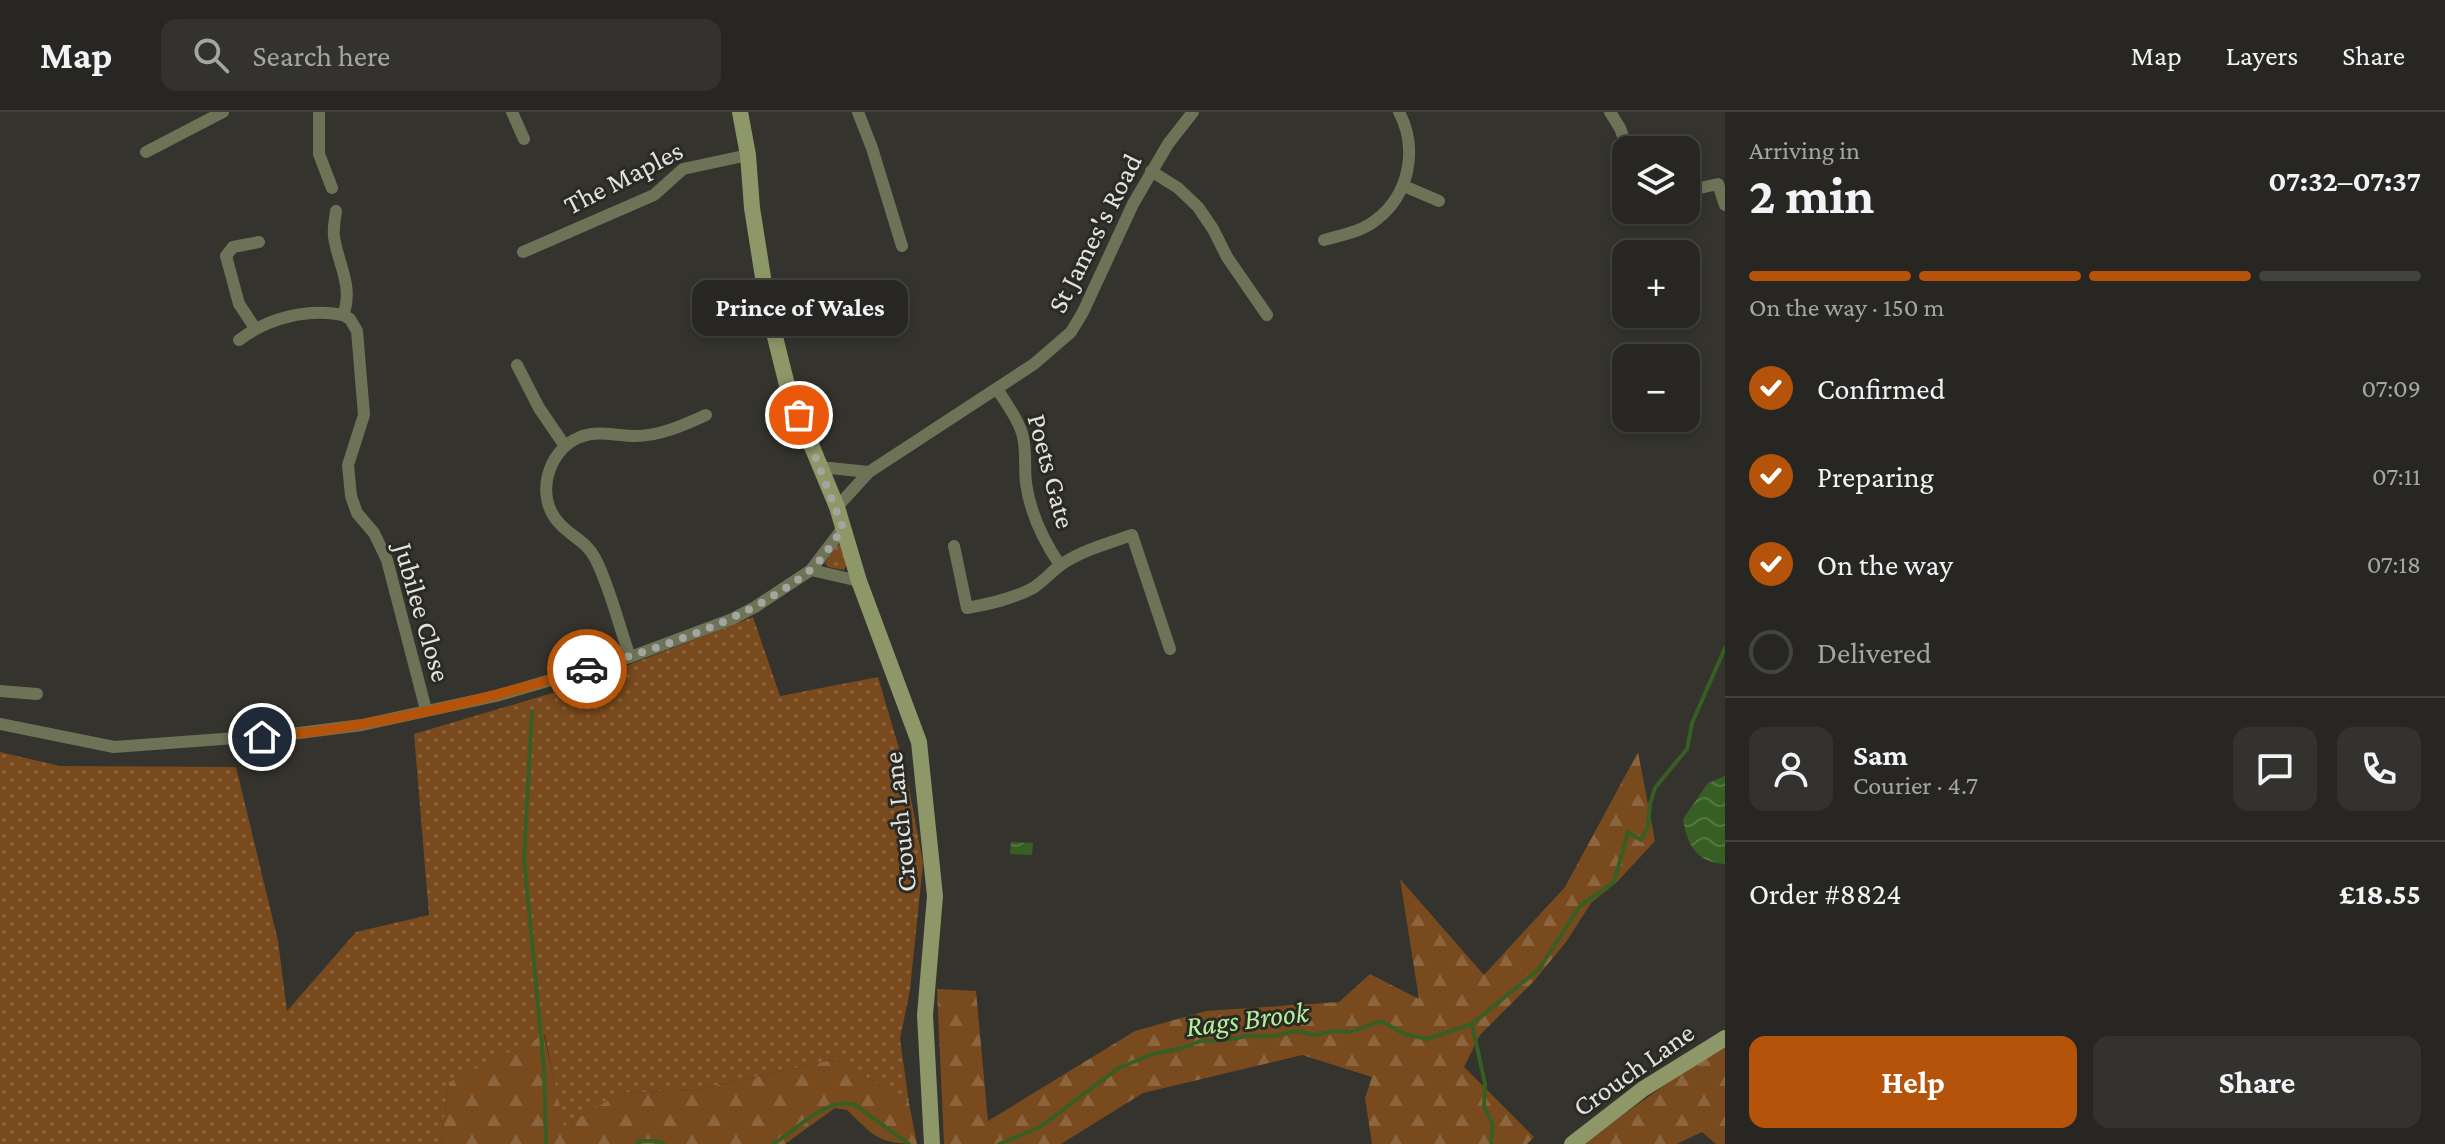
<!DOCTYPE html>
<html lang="en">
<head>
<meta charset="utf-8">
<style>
  body { margin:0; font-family:"Crimson Pro",serif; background:#33322f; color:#f1f3f6; height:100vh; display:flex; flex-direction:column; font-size:30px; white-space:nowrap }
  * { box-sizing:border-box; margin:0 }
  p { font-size:26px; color:#a4a5a5 }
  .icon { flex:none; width:44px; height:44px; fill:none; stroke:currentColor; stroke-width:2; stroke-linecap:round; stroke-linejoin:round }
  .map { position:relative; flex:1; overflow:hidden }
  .details { display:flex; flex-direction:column; background:#272622; width:720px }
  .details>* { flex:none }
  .controls { position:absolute; left:1612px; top:24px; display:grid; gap:16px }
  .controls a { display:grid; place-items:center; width:88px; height:88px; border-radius:16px; background:#272622; box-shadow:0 4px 12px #0003,0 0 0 2px #434340; font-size:40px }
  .pin { position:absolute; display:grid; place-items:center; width:68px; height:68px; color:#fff; margin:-34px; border:4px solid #fff; border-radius:50%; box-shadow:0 2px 8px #0007 }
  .courier { position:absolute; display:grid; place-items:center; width:80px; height:80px; margin:-40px; border:6px solid #b45309; border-radius:50%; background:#fff; color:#222; box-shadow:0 2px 10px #0007 }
  .bubble { position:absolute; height:56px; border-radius:16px; background:#272622; box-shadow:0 4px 12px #0003,0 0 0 2px #434340; font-size:26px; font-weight:700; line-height:56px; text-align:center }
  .summary em { font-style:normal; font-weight:700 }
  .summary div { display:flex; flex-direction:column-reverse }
  .summary { display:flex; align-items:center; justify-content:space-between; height:136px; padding:0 24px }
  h1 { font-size:52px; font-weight:700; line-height:60px }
  .bar { display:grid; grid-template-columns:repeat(4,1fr); gap:12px 8px; align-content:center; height:96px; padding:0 24px }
  .bar i { height:10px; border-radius:6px; background:#434340 }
  .bar .active { background:#b45309 }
  .bar p { grid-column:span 4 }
  .line { display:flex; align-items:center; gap:20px; padding:0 24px; border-top:2px solid #434340 }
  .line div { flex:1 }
  .round { display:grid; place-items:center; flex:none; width:84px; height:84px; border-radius:16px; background:#33322f }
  ol { padding:0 24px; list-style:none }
  li { display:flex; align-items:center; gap:24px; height:88px }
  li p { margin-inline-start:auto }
  li .icon { padding:8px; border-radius:50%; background:#b45309; color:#fff; stroke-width:4 }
  li:last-child { color:#a4a5a5 }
  li i { width:44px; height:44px; border:4px solid #434340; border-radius:50% }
  .action { display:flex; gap:16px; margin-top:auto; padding:16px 24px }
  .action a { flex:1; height:92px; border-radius:16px; background:#b45309; color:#fff; font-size:32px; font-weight:700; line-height:92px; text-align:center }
  .action a+a { background:#33322f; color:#f1f3f6 }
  header { display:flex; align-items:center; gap:48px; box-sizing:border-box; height:112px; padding:0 40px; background:#272622; border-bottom:2px solid #434340 }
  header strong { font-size:38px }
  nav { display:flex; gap:44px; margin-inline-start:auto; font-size:28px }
  .search { width:560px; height:72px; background:#33322f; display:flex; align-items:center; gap:20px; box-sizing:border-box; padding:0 28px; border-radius:16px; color:#a4a5a5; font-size:30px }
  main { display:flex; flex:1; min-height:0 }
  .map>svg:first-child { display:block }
</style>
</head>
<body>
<header>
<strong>Map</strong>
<div class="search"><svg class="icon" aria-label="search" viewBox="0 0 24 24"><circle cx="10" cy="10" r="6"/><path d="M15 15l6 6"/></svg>Search here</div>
<nav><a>Map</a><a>Layers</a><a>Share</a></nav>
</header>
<main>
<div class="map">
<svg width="1725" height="1032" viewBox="0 0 1725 1032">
  <defs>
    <pattern id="grass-dots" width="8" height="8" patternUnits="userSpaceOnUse" patternTransform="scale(2)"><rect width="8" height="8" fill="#794a1e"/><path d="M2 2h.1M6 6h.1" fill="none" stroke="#8c643e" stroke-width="1.8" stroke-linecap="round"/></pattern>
    <pattern id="forest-firs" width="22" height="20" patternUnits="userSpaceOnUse" patternTransform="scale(2)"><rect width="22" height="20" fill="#794a1e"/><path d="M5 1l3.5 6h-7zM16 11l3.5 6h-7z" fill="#8c643e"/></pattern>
    <pattern id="water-waves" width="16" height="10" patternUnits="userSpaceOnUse" patternTransform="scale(2)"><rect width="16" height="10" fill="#375f24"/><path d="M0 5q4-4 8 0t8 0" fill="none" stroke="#547643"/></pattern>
  </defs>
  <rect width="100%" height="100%" fill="#34332d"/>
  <!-- grass -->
  <g fill="url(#grass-dots)">
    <path d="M837,433H840L847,451L844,458L828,455L825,451Z"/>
    <path d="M753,505L780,584L878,565L906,660L923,751L910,878L900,927L909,991L836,947L696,978L621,981L563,1015L545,923L449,970L441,1032H0V640L60,654L236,655L278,829L287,899L356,820L429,803L414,622L566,577Z"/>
  </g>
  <!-- forest -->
  <g fill="url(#forest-firs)">
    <path d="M1638,640L1655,729L1617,770L1591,791L1566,830L1534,869L1480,923L1464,955L1534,1025L1527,1032H1372L1365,986L1372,965L1302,943L1143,981L1061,1032H944L937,877L976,879L988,1009L1135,919L1206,899L1339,890L1370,862L1419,887L1400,767L1484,863L1565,775Z"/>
    <path d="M544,923L564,1014L621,981L696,978L836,947L909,991L917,1032C878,1032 874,1024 847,998L835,996L785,1032H441L449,970Z"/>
    <path d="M1725,930V1032H1716L1702,1020L1677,1032H1582Z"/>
  </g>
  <!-- water -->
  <g fill="url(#water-waves)">
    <path d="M1725,664V752C1696,751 1687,732 1683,707L1708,671Z"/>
    <path d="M1011,730L1033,731L1032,743L1010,742Z"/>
  </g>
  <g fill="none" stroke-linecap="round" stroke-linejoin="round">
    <!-- stream -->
    <g stroke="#375f24" stroke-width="4">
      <path d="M532,600L524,746L544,956L546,1032"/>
      <path d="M1472,912L1485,972L1484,994L1493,1013L1491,1032"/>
      <path d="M637,1032L639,1029H658L664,1032"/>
      <path d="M773,1032C797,1018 826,984 855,993L909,1032"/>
      <path d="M999,1032L1040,1015L1117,957L1152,942L1183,936L1200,929L1226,928L1246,924H1274L1296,919L1314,923L1334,919L1351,920L1375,911L1383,910L1404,922L1427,927L1472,912L1539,857L1580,794L1614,770L1628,720L1641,728L1648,715L1650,692L1655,676L1687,637L1692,611L1725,536"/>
    </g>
    <!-- street -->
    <g stroke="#6d7356" stroke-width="12">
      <path d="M319,0V42L332,76"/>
      <path d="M512,0L524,27"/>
      <path d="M858,0L872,36L902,134"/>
      <path d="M1610,0L1620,16L1628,38"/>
      <path d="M146,40L223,0"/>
      <path d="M1151,59L1178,76L1198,95L1213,117L1227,145L1267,203"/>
      <path d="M1404,74L1439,89"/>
      <path d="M1686,79L1718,72L1725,93"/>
      <path d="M336,99C335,107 333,116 334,125C338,152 354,175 343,203L350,207L357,219L364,303L348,353L351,384L357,401L374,421L387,448L426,598"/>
      <path d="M1324,128C1342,123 1361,120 1376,108C1410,82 1418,36 1399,0"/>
      <path d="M523,140L654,83L683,57L748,43"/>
      <path d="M255,216L239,192L226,144L233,135L259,130"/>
      <path d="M239,228C268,206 307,196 343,203"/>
      <path d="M517,253L539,296L565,334"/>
      <path d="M997,277C1006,291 1017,305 1022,321C1027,336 1024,355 1026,371C1030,401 1043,428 1060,453"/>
      <path d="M820,355L869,360"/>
      <path d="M837,395L869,360L1034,252L1071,220L1083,200L1133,92L1168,32L1193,0"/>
      <path d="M954,434L967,496C989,492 1013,487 1033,476C1044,469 1052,459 1062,452C1083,438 1109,431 1132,423L1170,537"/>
      <path d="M811,458L859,469"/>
      <path d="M630,545C619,514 610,475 595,446C587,430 572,425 560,412C534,386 547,338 580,325C599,318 616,324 635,324C660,324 684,313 706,303"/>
      <path d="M0,579L37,582"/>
      <path d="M0,612L114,635L291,622L362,613L496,584L630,545L732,507L755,495L811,458L843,416"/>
    </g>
    <!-- secondary -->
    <g stroke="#8d9767" stroke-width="16">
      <path d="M740,0L748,43L752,96L768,197L788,277L837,395L859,469L919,630L935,784L925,903L932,1032"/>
      <path d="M1572,1032L1643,977L1725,926"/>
    </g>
  </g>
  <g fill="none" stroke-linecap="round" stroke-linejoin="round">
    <!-- done -->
    <path stroke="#a5a5a0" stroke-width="8" stroke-dasharray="0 14.4" d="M587,557C664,534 744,510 808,460C822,449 833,430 843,416L799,303"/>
    <!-- route -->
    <path stroke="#b45309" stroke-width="10" d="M262,625C372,616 481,589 587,557"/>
  </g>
  <g text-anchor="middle" stroke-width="6" stroke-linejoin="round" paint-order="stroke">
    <!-- street labels -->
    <g font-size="28" fill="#e2e2de" stroke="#2a2924">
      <text transform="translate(623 65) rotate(-27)" y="10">The Maples</text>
      <text transform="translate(1094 121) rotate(-63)" y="10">St James's Road</text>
      <text transform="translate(1052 359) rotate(75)" y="10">Poets Gate</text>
      <text transform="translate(423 500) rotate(74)" y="10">Jubilee Close</text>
      <text transform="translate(899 710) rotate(-96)" y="10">Crouch Lane</text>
      <text transform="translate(1633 957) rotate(-35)" y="10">Crouch Lane</text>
    </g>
    <!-- water labels -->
    <g font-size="30" font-style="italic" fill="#b3f09a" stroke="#2a2924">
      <text transform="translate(1247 907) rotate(-7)" y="10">Rags Brook</text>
    </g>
  </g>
</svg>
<div class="controls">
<a><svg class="icon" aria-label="layers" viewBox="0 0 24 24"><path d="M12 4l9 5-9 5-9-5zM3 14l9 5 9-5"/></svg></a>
<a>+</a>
<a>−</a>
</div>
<div class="pin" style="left:799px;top:303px;background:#ea580c"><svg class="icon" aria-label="bag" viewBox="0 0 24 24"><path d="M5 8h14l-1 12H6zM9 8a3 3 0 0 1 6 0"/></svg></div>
<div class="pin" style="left:262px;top:625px;background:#1f2937"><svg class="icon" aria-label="home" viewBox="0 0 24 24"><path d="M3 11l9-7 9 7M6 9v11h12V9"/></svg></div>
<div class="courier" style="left:587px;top:557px"><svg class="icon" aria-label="car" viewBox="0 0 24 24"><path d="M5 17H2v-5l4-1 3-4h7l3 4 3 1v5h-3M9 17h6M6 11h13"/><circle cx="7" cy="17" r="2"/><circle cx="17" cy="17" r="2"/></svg></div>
<div class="bubble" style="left:692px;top:168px;width:216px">Prince of Wales</div>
</div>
<section class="details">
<div class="summary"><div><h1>2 min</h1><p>Arriving in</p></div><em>07:32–07:37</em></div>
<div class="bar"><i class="active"></i><i class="active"></i><i class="active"></i><i></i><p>On the way · 150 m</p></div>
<ol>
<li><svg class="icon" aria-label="check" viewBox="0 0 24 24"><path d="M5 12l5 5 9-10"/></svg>Confirmed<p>07:09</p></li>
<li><svg class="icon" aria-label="check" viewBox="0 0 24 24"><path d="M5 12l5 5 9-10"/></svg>Preparing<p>07:11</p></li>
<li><svg class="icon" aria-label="check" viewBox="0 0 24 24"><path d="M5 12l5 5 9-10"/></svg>On the way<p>07:18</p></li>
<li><i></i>Delivered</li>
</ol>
<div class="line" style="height:144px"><a class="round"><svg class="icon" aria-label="person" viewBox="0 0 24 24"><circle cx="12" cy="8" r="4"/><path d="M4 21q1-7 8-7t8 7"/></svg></a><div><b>Sam</b><p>Courier · 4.7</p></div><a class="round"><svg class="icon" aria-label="chat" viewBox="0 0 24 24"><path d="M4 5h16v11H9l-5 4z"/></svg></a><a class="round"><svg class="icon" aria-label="phone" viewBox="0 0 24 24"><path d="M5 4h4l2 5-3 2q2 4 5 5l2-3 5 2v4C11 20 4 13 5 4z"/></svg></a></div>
<div class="line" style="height:104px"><div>Order #8824</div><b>£18.55</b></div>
<div class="action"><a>Help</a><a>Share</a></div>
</section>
</main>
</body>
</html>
